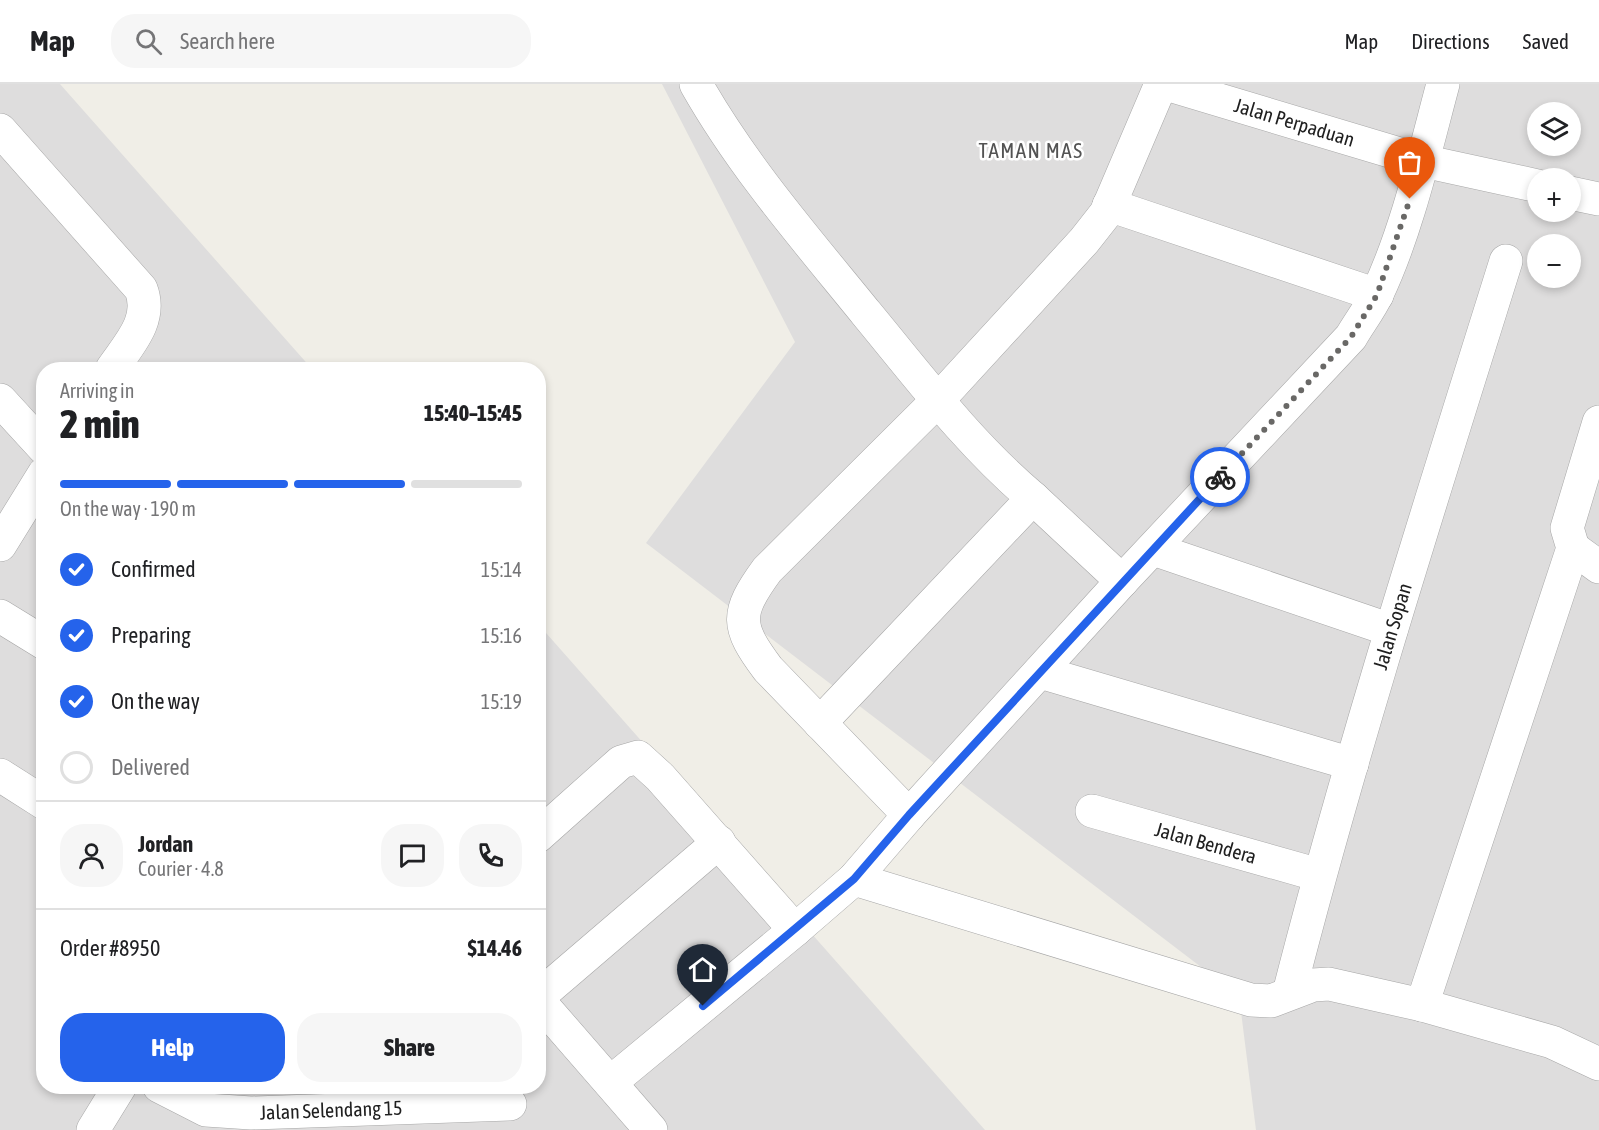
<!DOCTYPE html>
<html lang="en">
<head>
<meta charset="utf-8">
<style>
  body { margin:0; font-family:"Asap Condensed",sans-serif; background:#f6f6f6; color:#202124; height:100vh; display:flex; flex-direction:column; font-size:22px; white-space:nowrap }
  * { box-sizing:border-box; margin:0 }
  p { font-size:20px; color:#757577 }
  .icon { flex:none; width:33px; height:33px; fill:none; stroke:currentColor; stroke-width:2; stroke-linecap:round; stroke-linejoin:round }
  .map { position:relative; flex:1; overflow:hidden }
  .details { position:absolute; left:36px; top:278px; width:510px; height:732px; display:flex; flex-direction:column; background:#fff; border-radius:24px; box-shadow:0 3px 9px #0003 }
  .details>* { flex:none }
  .tools { position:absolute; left:1527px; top:18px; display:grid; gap:12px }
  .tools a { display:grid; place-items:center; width:54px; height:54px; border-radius:50%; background:#fff; box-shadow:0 3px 9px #0003; font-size:30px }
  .pin { position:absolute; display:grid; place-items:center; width:51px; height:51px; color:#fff; margin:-62px -26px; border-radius:50% 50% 50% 0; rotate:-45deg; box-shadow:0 0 6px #0007 }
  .pin .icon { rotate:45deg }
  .courier { position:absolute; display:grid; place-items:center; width:60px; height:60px; margin:-30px; border:4px solid #2563eb; border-radius:50%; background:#fff; color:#222; box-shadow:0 2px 8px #0007 }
  .headline em { font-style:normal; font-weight:800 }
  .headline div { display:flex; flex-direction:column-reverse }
  .headline { display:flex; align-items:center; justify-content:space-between; height:102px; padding:0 24px }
  h1 { font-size:39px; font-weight:800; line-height:45px }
  .bar { display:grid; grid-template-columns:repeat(4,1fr); gap:9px 6px; align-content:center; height:72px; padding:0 24px }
  .bar i { height:8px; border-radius:4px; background:#e0e0e0 }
  .bar .on { background:#2563eb }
  .bar p { grid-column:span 4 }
  .line { display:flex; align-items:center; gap:15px; padding:0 24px; border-top:2px solid #e0e0e0 }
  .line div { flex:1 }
  .round { display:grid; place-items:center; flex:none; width:63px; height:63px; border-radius:24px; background:#f6f6f6 }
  ol { padding:0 24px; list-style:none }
  li { display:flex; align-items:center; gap:18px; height:66px }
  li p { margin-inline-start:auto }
  li .icon { padding:6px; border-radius:50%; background:#2563eb; color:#fff; stroke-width:4 }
  li:last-child { color:#757577 }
  li i { width:33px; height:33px; border:3px solid #e0e0e0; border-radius:50% }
  .primary-button { display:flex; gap:12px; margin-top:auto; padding:12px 24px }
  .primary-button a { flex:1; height:69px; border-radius:24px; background:#2563eb; color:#fff; font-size:24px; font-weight:800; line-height:69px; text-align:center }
  .primary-button a+a { background:#f6f6f6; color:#202124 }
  header { display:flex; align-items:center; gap:36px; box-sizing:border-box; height:84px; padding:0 30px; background:#fff; border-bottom:2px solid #e0e0e0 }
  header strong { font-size:28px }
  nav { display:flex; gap:33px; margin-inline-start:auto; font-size:21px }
  .search { width:420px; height:54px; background:#f6f6f6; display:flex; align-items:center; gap:15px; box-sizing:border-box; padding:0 21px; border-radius:24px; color:#757577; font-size:22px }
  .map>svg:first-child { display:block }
</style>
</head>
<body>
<header>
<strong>Map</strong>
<div class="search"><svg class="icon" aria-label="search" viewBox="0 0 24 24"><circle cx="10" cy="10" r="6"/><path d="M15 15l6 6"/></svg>Search here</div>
<nav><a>Map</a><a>Directions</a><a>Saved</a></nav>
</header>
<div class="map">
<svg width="1599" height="1046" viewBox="0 0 1599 1046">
  <rect width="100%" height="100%" fill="#f0eee7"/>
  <!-- residential -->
  <g fill="#dedddd" fill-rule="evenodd">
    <path d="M0,0H60L312,285H44V1002H538L539,541L985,1046H0Z"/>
    <path d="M662,0H1599V1046H1256L1239,912L646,459L795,258ZM1538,28H1570V62H1538ZM1538,94H1570V128H1538ZM1538,160H1570V194H1538Z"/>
  </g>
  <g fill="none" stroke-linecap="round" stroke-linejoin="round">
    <!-- minor casing -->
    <g stroke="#a7a7a7" stroke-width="34">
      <g id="minor">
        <path d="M696,0C743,83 806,155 866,229C919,293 969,360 1033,414L820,639"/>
        <path id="s1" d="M1166,0L1423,77L1538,102"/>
        <path d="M0,46L141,205C153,236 129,260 112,285"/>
        <path d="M1570,109L1599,115"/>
        <path d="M1109,121L1377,211"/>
        <path d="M0,316L44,364"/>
        <path d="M1033,414L1122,497"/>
        <path d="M0,461L44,390"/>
        <path d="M1573,464L1599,483"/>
        <path d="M1153,465L1391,546"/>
        <path d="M0,532L44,559"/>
        <path d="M1040,588L1352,680"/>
        <path d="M0,691L44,719"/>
        <path id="s2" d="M1092,727L1319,791"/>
        <path d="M909,731L768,585C736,542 735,530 767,486L938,316L1084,157L1106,129L1161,0"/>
        <path d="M538,752L621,678L638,673L660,693L795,846"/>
        <path d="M854,795L1251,916L1271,917L1313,901L1329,900L1422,921L1552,958L1599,980"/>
        <path id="s3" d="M1289,909C1352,663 1430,420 1506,177"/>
        <path d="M538,913L719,758"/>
        <path d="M538,916L651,1046"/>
        <path d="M1422,921L1573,464L1567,444L1599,338"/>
        <path d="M611,998L795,846L854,795L909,731L1122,497L1351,253C1359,239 1370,225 1377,210C1407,147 1425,67 1443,0"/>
        <path id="s4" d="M159,1002L206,1026L251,1029L510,1020"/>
        <path d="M93,1046L120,1002"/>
      </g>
    </g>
    <!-- minor -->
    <use href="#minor" stroke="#fff" stroke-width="33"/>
  </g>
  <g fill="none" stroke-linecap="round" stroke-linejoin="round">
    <!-- done -->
    <path stroke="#696866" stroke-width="6" stroke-dasharray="0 10.8" d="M1220,393L1351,253L1377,211L1410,115"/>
    <!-- route -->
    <path stroke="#2563eb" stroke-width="8" d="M703,922L854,795L909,731L1220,393"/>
  </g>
  <g text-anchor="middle" stroke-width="5" stroke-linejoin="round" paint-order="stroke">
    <!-- street labels -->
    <g font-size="20" fill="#202020" stroke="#fff">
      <text dy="7" stroke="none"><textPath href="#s1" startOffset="134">Jalan Perpaduan</textPath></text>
      <text dy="7" stroke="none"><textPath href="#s3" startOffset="381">Jalan Sopan</textPath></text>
      <text dy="7" stroke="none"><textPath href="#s2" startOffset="118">Jalan Bendera</textPath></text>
      <text dy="7" stroke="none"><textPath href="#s4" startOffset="178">Jalan Selendang 15</textPath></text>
    </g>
    <!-- neighbourhood labels -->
    <g font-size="21" letter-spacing="1.5" fill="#535353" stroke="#fff">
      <text x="1031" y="74">TAMAN MAS</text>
    </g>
  </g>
</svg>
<div class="tools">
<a><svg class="icon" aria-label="layers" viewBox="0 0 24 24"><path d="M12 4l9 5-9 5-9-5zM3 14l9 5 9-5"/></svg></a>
<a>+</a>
<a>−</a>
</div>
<div class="pin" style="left:1410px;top:115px;background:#ea580c"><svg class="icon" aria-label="bag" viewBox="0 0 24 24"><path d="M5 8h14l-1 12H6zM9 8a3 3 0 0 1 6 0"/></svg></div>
<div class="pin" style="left:703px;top:922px;background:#1f2937"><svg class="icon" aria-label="home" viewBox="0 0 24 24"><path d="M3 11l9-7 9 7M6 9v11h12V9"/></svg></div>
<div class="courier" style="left:1220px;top:393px"><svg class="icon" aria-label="bike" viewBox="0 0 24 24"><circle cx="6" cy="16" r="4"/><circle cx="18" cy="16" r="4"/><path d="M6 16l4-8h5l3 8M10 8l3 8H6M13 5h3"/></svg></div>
<section class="details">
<div class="headline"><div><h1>2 min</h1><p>Arriving in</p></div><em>15:40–15:45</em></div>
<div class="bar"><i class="on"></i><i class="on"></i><i class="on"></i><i></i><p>On the way · 190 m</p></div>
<ol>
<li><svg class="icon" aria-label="check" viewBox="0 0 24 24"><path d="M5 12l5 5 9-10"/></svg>Confirmed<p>15:14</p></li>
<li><svg class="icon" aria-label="check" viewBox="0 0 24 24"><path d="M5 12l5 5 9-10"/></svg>Preparing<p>15:16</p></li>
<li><svg class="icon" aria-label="check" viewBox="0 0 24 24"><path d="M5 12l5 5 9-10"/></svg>On the way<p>15:19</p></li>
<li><i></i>Delivered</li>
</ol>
<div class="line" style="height:108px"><a class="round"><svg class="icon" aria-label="person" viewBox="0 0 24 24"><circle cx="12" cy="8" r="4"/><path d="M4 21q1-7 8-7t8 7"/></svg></a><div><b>Jordan</b><p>Courier · 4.8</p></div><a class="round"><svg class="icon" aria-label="chat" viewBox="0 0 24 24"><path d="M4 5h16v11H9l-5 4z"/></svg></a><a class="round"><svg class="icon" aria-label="phone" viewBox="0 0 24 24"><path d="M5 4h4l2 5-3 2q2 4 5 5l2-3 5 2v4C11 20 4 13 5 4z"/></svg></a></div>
<div class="line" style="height:78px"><div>Order #8950</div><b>$14.46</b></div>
<div class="primary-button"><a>Help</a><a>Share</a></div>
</section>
</div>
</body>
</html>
